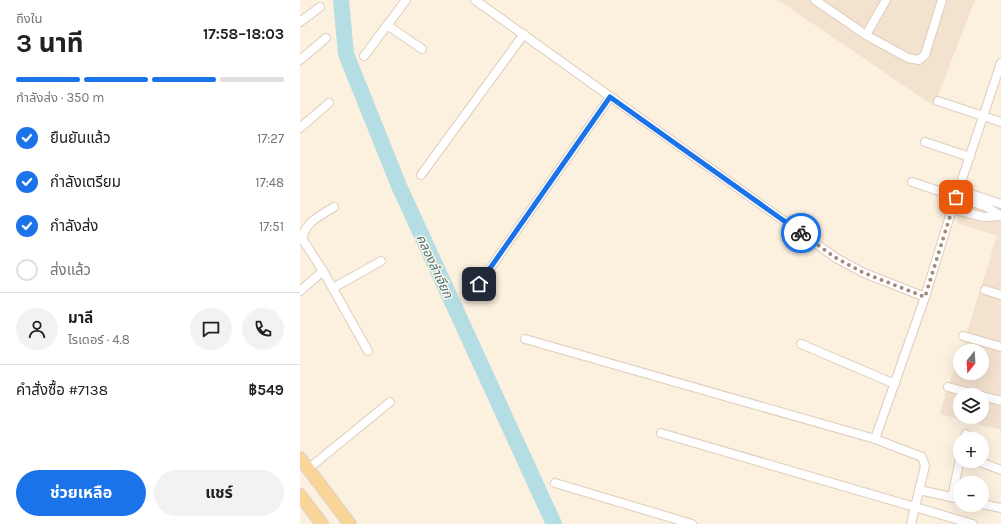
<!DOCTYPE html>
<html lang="th">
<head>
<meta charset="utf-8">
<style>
  body { margin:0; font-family:Karla,"Noto Sans Thai",sans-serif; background:#f2f2f2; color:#202124; height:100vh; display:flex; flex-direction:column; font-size:15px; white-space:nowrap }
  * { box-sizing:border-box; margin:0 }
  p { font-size:13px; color:#757577 }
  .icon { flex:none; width:22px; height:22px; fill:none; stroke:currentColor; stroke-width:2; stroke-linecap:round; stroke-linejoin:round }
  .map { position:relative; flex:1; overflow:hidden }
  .side { display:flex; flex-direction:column; background:#fff; width:300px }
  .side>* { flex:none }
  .needle { width:26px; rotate:198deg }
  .tools { position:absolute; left:653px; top:344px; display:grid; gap:8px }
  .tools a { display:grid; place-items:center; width:36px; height:36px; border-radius:50%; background:#fff; box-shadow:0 4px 16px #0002; font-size:20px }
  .pin { position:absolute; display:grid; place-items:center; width:34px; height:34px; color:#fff; margin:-17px; border-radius:8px; box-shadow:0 2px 6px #0006 }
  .courier { position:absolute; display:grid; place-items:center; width:40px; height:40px; margin:-20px; border:3px solid #1a73e8; border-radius:50%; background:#fff; color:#222; box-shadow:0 1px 5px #0007 }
  .summary em { font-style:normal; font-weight:700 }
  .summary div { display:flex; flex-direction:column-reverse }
  .summary { display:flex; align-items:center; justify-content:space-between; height:68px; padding:0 16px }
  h1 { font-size:26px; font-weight:700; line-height:30px }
  .bar { display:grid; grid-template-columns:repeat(4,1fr); gap:6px 4px; align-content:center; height:48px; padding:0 16px }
  .bar i { height:5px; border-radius:3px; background:#e0e0e0 }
  .bar .on { background:#1a73e8 }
  .bar p { grid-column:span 4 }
  .line { display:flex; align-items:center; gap:10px; padding:0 16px; border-top:1px solid #e0e0e0 }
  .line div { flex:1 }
  .round { display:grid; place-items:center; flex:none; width:42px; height:42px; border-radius:21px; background:#f2f2f2 }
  ol { padding:0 16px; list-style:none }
  li { display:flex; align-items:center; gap:12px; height:44px }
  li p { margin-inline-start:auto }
  li .icon { padding:4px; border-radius:50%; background:#1a73e8; color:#fff; stroke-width:4 }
  li:last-child { color:#757577 }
  li i { width:22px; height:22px; border:2px solid #e0e0e0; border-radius:50% }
  .action { display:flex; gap:8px; margin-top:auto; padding:8px 16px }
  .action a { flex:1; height:46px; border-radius:24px; background:#1a73e8; color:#fff; font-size:16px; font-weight:700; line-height:46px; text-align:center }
  .action a+a { background:#f2f2f2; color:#202124 }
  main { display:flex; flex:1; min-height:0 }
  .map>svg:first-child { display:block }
</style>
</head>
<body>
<main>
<section class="side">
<div class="summary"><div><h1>3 นาที</h1><p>ถึงใน</p></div><em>17:58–18:03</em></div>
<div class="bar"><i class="on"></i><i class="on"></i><i class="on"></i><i></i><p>กำลังส่ง · 350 m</p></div>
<ol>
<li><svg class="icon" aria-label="check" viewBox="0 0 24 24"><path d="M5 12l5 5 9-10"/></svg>ยืนยันแล้ว<p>17:27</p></li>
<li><svg class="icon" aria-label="check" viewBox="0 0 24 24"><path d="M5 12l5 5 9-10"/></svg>กำลังเตรียม<p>17:48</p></li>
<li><svg class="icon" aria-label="check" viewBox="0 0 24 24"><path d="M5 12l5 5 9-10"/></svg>กำลังส่ง<p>17:51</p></li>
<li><i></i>ส่งแล้ว</li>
</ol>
<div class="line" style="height:72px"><a class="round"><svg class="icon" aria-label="person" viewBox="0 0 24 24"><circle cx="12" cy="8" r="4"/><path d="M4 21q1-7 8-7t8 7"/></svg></a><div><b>มาลี</b><p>ไรเดอร์ · 4.8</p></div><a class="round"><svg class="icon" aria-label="chat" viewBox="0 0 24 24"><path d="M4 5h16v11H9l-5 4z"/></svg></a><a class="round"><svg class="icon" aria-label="phone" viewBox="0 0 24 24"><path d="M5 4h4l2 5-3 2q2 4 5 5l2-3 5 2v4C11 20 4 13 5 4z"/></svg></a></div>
<div class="line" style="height:52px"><div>คำสั่งซื้อ #7138</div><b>฿549</b></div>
<div class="action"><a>ช่วยเหลือ</a><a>แชร์</a></div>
</section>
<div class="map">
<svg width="701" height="524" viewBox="0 0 701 524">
  <rect width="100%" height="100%" fill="#fcf0df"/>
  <!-- residential -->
  <g fill="#f3e2ce" fill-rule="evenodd">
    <path d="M478,0H675L634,106Z"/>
    <path d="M664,196L701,207V430L640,414L646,392L660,353V373H682V351H661L697,236L657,223ZM660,395H682V417H660Z"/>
  </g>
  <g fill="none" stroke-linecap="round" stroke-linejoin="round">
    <!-- river -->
    <path stroke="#b5dee4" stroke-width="16" d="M41,0L46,54L99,186L254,524"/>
    <!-- minor casing -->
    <g stroke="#dfccbc" stroke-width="10">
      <g id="minor">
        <path d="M175,0L536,258L564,273L625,297"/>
        <path d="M515,0L566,35L608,58L619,60L625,55L642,0"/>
        <path d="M0,22L20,7"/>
        <path d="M87,25L122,49"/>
        <path d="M566,35L586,0"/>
        <path d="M64,56L106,0"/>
        <path d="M0,60L26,38"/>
        <path d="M638,101L701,122"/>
        <path d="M0,128L29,103"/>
        <path d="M625,142L670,157"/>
        <path d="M121,175L224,34"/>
        <path d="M612,182L687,207L701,216"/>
        <path d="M659,190L701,204"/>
        <path d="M34,207C22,215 2,223 3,240L23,271L68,351"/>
        <path d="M652,209L684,217L701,216"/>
        <path d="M179,284L310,97"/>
        <path d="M33,288L81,261"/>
        <path d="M685,290L701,295"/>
        <path d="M0,291L23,271"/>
        <path d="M663,336L701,347"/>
        <path d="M225,339L575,439L622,457L625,466L611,524"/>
        <path d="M501,344L595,384"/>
        <path d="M648,387L678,395"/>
        <path d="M682,396L701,401"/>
        <path d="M361,433L673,524"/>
        <path d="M575,439L625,297L652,209L701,63"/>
        <path d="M664,439L666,434"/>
        <path d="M678,461L701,470"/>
        <path d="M8,469L90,402"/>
        <path d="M255,483L392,524"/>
        <path d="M619,490L660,499"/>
        <path d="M652,497L660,459"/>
        <path d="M682,504L701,508"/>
      </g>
    </g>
    <!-- primary casing -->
    <g stroke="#dad3cf" stroke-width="14">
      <g id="primary">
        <path d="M0,458L50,524"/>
        <path d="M0,495L22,524"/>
      </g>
    </g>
    <!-- minor -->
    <use href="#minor" stroke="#fff" stroke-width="8"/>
    <!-- primary -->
    <use href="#primary" stroke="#fad598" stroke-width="12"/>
  </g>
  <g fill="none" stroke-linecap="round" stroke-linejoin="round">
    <!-- done -->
    <path stroke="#a28c7d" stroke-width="4" stroke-dasharray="0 7.2" d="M501,233L536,258L564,273L625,297L656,197"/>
    <!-- route -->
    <path stroke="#1a73e8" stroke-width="5" d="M179,284L310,97L501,233"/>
  </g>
  <g text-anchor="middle" stroke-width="3" stroke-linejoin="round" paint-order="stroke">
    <!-- water labels -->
    <g font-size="13" font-style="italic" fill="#3f747e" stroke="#fff5e5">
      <text transform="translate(135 266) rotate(65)" y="5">คลองลำเจียก</text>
    </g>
  </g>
</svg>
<div class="tools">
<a><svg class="needle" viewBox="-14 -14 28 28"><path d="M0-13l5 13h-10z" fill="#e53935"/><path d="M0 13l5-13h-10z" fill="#757577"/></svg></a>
<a><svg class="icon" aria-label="layers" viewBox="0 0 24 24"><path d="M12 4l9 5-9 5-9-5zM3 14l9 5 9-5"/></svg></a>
<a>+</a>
<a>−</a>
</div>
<div class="pin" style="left:656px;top:197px;background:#ea580c"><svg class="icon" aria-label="bag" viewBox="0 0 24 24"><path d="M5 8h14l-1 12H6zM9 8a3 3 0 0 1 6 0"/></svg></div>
<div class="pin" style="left:179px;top:284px;background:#1f2937"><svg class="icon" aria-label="home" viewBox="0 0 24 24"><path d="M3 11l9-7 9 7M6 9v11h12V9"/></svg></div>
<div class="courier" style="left:501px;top:233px"><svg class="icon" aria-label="bike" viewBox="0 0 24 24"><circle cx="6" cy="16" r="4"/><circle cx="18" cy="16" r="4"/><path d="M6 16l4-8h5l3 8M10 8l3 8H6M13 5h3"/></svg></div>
</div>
</main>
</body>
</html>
